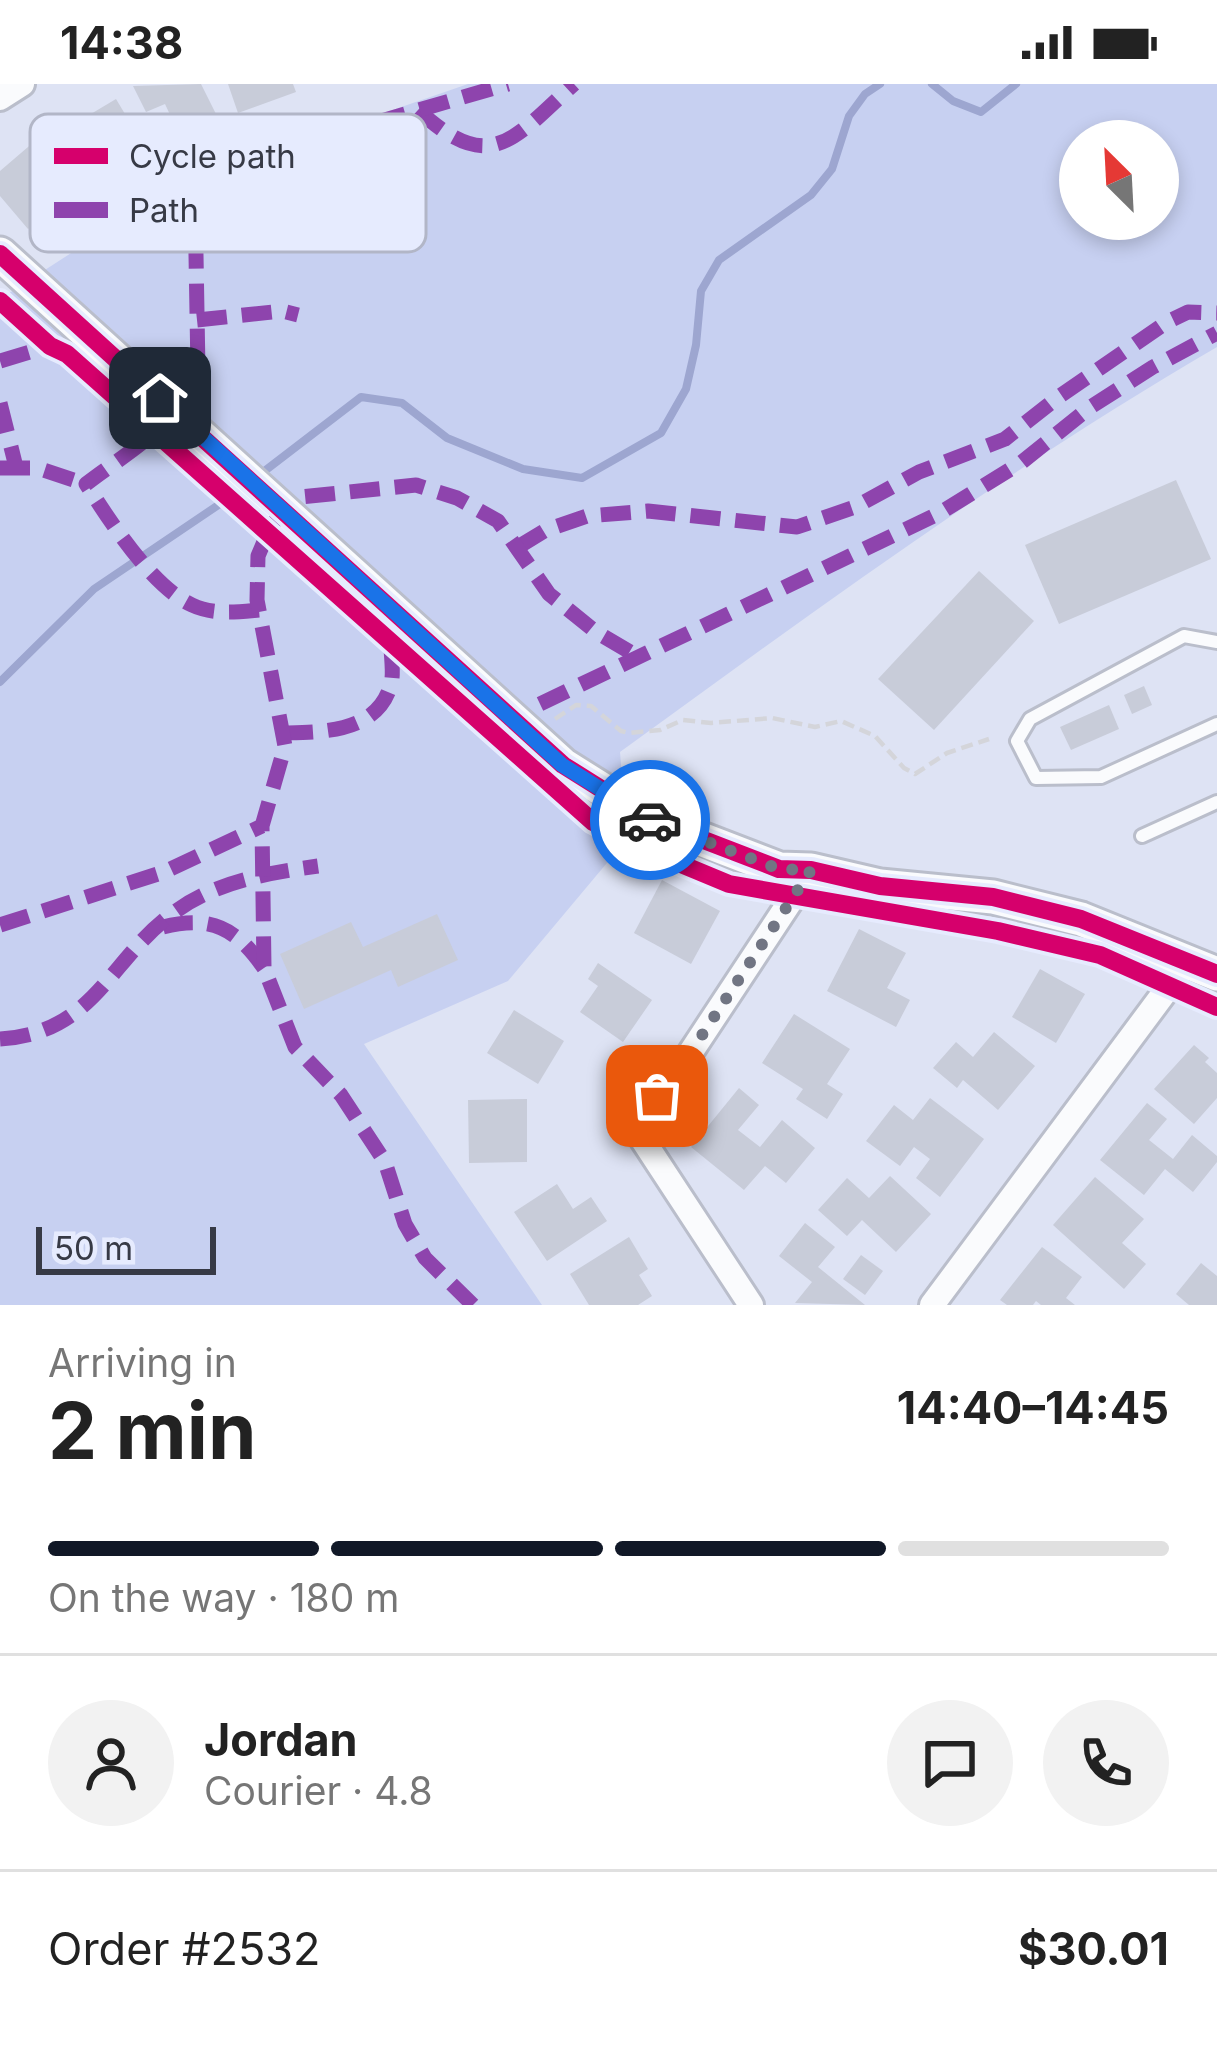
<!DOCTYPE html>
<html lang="en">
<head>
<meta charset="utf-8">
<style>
  body { margin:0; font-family:Inter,sans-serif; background:#f2f2f2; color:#222; height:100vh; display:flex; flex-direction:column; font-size:45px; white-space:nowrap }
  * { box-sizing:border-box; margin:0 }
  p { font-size:39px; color:#767676 }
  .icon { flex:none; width:66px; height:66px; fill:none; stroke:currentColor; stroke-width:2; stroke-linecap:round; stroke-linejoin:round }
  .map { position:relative; height:1221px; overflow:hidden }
  .side { display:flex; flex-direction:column; background:#fff; flex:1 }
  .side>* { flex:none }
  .needle { width:78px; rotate:336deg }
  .tools { position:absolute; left:1059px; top:36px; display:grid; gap:24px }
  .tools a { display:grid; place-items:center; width:120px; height:120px; border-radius:50%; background:#fff; box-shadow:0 6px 18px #0003; font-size:60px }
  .scale { position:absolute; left:36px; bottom:30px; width:180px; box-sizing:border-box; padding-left:12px; border:6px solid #373a46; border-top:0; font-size:33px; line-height:42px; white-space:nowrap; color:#373a46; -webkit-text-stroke:9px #e6ebfe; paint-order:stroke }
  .pin { position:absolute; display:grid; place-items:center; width:102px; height:102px; color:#fff; margin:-51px; border-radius:24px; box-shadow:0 6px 18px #0006 }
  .courier { position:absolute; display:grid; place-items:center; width:120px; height:120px; margin:-60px; border:9px solid #1a73e8; border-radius:50%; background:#fff; color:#222; box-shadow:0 3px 15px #0007 }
  .summary em { font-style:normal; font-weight:700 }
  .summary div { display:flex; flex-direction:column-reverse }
  .summary { display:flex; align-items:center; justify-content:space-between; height:204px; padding:0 48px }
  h1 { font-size:78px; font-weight:700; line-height:90px }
  .bar { display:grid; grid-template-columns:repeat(4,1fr); gap:18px 12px; align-content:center; height:144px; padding:0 48px }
  .bar i { height:15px; border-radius:9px; background:#e0e0e0 }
  .bar .selected { background:#111827 }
  .bar p { grid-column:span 4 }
  .line { display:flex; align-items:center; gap:30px; padding:0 48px; border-top:3px solid #e0e0e0 }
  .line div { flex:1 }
  .round { display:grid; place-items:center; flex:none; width:126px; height:126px; border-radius:63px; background:#f2f2f2 }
  .status { display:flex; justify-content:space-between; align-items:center; height:84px; padding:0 60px; background:#fff; direction:ltr }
  .status svg { height:33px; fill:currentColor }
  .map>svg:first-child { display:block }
</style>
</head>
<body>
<div class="status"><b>14:38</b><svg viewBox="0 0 49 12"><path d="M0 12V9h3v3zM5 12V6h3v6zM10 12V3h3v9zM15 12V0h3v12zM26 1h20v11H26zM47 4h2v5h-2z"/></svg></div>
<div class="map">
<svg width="1217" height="1221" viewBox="0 0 1217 1221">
  <rect width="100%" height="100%" fill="#dee3f4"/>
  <!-- grass -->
  <path fill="#c7d0f1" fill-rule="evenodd" d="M468,0H1217V263C1009,384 815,526 620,668L627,755L508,897L364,960L542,1221H0V215L178,100ZM1080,57H1158V135H1080Z"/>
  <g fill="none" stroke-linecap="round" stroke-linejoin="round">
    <!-- stream -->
    <g stroke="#9da6d0" stroke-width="8">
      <path d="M932,0L953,17L981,28L1016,0"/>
      <path d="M258,392L361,313L402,319L447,354L523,385L582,394L661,349L686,305L696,261L701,207L719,176L811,111L832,85L849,32L865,10L880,0"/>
      <path d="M0,598L94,505L242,405"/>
    </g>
  </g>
  <!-- building -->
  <g fill="#c8ccd9">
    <path d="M201,0L218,34L180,52L165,20L146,28L133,2Z"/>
    <path d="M228,0H293L296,8L238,29Z"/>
    <path d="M116,15L149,70L97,101L64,46Z"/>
    <path d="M35,57L56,81L37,97L57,120L28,145L0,112V87Z"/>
    <path d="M1176,396L1211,475L1059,540L1025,461Z"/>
    <path d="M979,487L1034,537L934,646L878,595Z"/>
    <path d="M1144,602L1152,621L1132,630L1124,611Z"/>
    <path d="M1109,621L1119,645L1071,666L1060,643Z"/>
    <path d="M662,796L720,827L691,880L634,849Z"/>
    <path d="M437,830L458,876L398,903L391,886L304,925L280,870L351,838L363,863Z"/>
    <path d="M859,845L906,869L887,904L910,916L896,943L827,907Z"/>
    <path d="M598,879L652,916L623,958L580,928L598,902L588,895Z"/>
    <path d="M1040,885L1085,910L1056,959L1012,933Z"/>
    <path d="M514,926L564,957L538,1000L487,969Z"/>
    <path d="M794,930L850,965L827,1000L843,1010L827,1035L796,1015L803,1005L762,979Z"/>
    <path d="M994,948L1035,982L998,1026L963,996L957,1004L933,984L956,958L973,973Z"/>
    <path d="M1194,961L1209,974L1205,978L1217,989V1014L1194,1040L1154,1005Z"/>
    <path d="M739,1004L759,1021L738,1046L760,1063L782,1036L815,1064L786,1099L765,1082L744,1106L691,1063Z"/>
    <path d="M930,1014L984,1055L940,1113L916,1094L930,1075L914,1063L900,1082L866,1057L894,1021L913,1036Z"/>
    <path d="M527,1015V1078L469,1079L468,1016Z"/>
    <path d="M1147,1019L1167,1035L1149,1056L1173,1075L1192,1051L1217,1072V1078L1193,1108L1165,1085L1144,1111L1100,1076Z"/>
    <path d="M890,1092L931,1130L896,1168L862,1136L847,1152L818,1126L847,1094L869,1114Z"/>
    <path d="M1095,1093L1144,1135L1122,1159L1146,1180L1124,1205L1053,1141Z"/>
    <path d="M557,1100L573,1125L591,1113L607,1137L547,1177L514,1128Z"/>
    <path d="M805,1139L835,1163L818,1183L865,1221L795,1219L812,1198L779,1172Z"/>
    <path d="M629,1153L648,1185L639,1191L652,1212L638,1221H589L570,1190Z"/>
    <path d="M1042,1163L1082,1193L1066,1214L1075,1221H1041L1036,1217L1033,1221H1007L1000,1216Z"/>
    <path d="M861,1171L883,1187L865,1211L843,1195Z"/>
    <path d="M1201,1179L1217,1192V1221H1189L1176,1210Z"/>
  </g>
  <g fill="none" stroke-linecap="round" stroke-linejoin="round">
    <!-- lane casing -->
    <g stroke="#babecb" stroke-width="18">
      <g id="lane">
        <path d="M1217,558L1184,552L1030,635L1017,657L1036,694L1101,693L1217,640"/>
        <path d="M1142,752L1217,718"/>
      </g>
    </g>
    <!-- street casing -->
    <g stroke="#babecb" stroke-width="30">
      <g id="street">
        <path d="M0,14L22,0"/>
        <path d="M751,1221L633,1041L681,983L811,786"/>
        <path d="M932,1221L1188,877"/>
      </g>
    </g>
    <!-- secondary casing -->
    <g stroke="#babecb" stroke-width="39">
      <path id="secondary" d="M0,170L563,681L649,735L779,785L811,786L880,802L993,813L1081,835L1217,890"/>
    </g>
    <!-- path -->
    <path stroke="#d4d5da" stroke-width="4.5" stroke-dasharray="12 6" stroke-linecap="butt" d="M555,635L576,621L591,622L621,647L629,649L660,646L683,636L711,639L772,634L815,643L841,637L875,652L904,684L915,690L947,669L989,655"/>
    <!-- lane -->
    <use href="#lane" stroke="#fafbfd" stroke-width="12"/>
    <!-- street -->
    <use href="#street" stroke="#fafbfd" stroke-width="24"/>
    <!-- secondary -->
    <use href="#secondary" stroke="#fafbfd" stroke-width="33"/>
    <!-- quiet -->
    <g stroke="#8e44ad" stroke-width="15" stroke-dasharray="30 15" stroke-linecap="butt">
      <path d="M418,26C491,93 513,55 574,0"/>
      <path d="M197,236L282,227L298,231"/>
      <path d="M0,277L50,262"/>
      <path d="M0,319L16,383"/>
      <path d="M0,384H37L86,400"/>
      <path d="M518,463L546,446L587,432L648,427L797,443L855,423L919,388L1005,355L1057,314L1167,238L1188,228L1217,229"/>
      <path d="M259,526C236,528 213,531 192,521C152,503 110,437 86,400C126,369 183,338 198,287L195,113C242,78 272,84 323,67C337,62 348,49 364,42L508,0"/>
      <path d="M540,620L940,429L1022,378L1089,324L1153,283L1217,249"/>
      <path d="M283,649C322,648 378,649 391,600C394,589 391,573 391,561"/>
      <path d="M0,841L164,788L262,742"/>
      <path d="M163,843C211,831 236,844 264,884"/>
      <path d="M0,955C96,949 109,874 176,827C218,797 269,789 318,782"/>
      <path d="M473,1221L425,1174L405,1140L385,1078L341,1011L295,963L264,884L262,742L285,662L257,516L258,472L271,441L301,413L416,401L457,414L498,437L549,510L596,548L637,572"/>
    </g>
    <!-- cycleway casing -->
    <g stroke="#e6ebfe" stroke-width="26">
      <g id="cycleway">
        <path d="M0,170L563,681L649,735L779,785L811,786L880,802L993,813L1081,835L1217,890"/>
        <path d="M0,217L50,262L67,270L593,738L652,768L729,800L998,847L1100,871L1217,923"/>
      </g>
    </g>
    <!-- cycleway -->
    <use href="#cycleway" stroke="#d6006c" stroke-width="18"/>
  </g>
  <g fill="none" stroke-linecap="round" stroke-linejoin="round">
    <!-- done -->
    <path stroke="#717583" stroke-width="12" stroke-dasharray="0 21.6" d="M650,736L779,785L811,786L681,983L657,1012"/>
    <!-- route -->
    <path stroke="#1a73e8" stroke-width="15" d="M160,314L562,681L650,736"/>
  </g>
  <!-- legend -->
  <rect x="30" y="30" width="396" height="138" rx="18" fill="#e6ebfe" stroke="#b2b6c7" stroke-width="3"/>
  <rect x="54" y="64" width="54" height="16" fill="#d6006c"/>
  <rect x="54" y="118" width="54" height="16" fill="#8e44ad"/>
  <g font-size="33" fill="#373a46">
    <text x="129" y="84">Cycle path</text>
    <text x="129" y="138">Path</text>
  </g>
</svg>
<div class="tools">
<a><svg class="needle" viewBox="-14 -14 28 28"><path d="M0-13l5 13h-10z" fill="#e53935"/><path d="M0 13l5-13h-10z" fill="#767676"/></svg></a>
</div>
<div class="scale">50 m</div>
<div class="pin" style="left:657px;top:1012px;background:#ea580c"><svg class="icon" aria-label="bag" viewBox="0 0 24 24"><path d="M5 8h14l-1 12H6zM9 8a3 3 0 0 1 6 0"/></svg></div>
<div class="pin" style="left:160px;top:314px;background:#1f2937"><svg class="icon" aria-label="home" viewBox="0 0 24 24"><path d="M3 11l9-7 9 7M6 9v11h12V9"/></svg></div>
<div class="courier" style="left:650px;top:736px"><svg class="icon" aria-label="car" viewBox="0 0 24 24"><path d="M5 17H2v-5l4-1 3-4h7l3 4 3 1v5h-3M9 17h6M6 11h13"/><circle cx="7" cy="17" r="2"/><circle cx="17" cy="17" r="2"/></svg></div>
</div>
<section class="side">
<div class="summary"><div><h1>2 min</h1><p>Arriving in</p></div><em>14:40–14:45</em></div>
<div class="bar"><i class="selected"></i><i class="selected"></i><i class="selected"></i><i></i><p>On the way · 180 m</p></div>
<div class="line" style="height:216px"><a class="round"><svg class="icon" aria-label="person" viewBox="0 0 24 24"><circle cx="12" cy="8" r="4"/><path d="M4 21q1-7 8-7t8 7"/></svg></a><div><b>Jordan</b><p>Courier · 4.8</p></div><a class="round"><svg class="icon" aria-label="chat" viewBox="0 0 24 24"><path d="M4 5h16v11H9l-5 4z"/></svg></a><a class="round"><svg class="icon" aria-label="phone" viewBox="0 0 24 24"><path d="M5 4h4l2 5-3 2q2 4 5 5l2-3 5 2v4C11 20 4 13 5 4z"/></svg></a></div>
<div class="line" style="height:156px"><div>Order #2532</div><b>$30.01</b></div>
</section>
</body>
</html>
